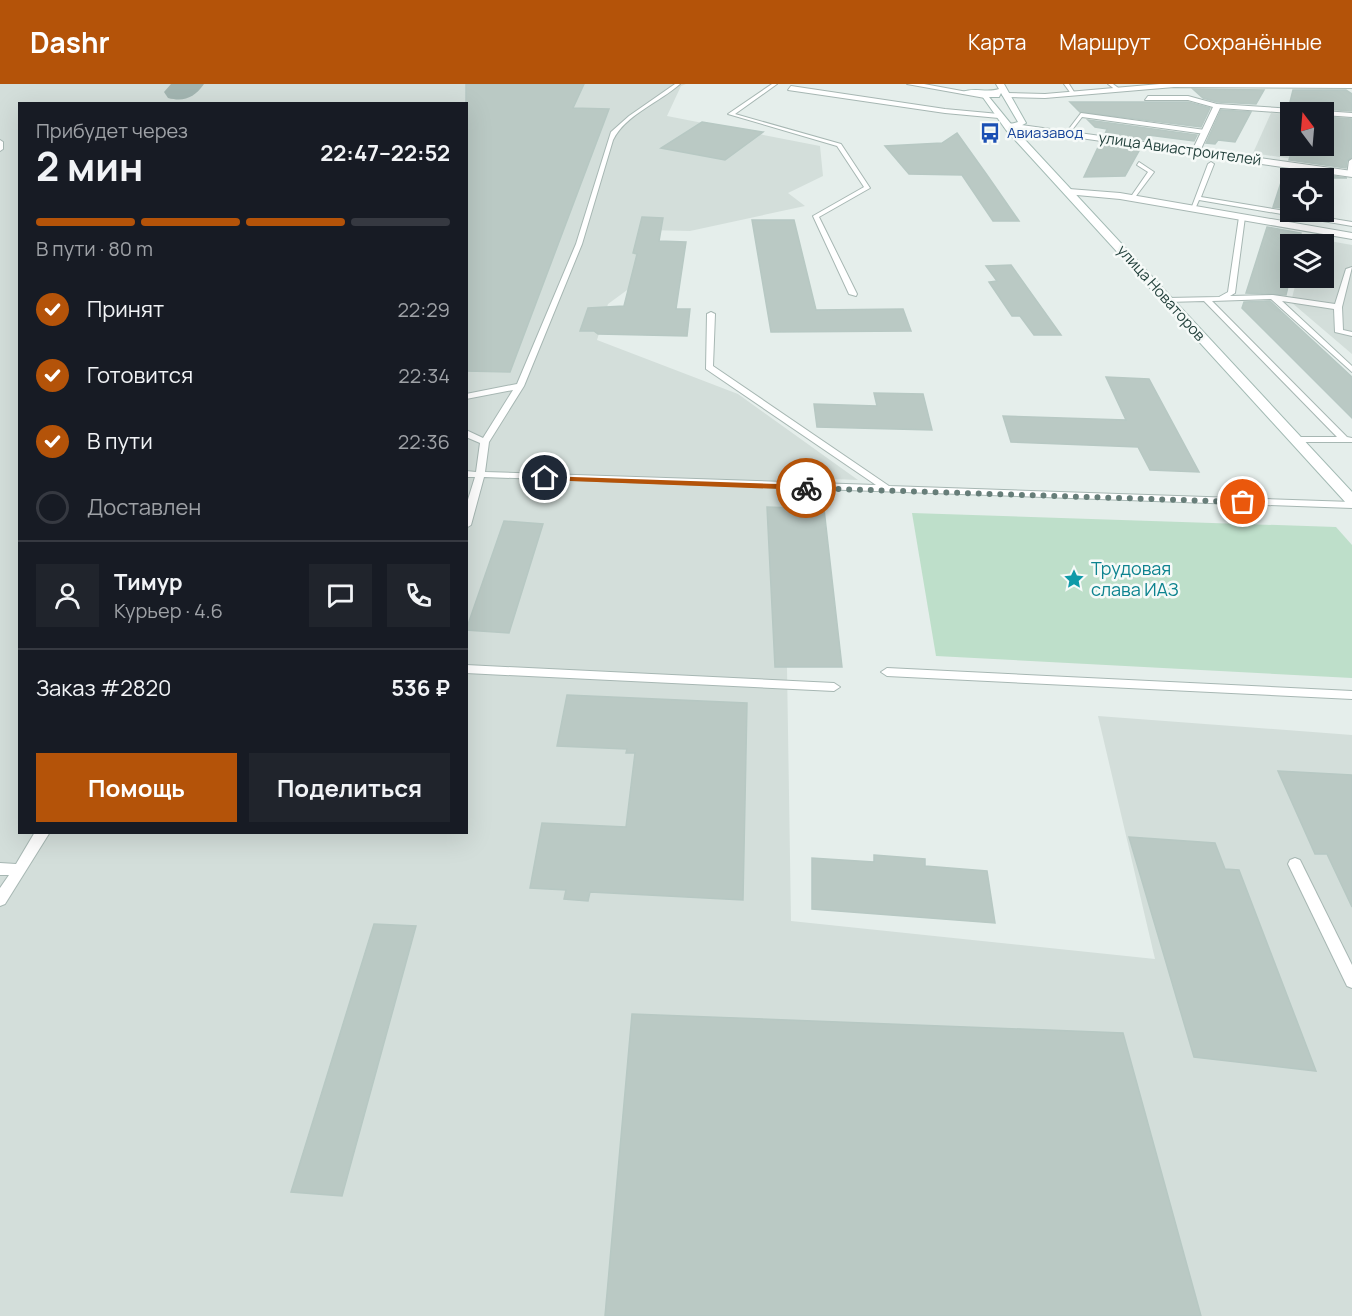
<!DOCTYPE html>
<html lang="ru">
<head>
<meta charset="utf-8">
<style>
  body { margin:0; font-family:Manrope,sans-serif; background:#20242c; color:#f1f3f6; height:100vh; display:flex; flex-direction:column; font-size:22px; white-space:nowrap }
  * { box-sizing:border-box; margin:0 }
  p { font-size:20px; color:#9ea1a6 }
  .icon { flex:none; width:33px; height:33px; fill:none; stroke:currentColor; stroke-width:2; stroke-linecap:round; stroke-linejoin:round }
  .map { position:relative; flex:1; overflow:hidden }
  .panel { position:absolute; left:18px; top:18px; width:450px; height:732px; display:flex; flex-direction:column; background:#171b24; border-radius:0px; box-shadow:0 6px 24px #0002 }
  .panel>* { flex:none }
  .needle { width:39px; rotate:344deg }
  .fabs { position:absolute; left:1280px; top:18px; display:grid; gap:12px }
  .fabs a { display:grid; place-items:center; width:54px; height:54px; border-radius:0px; background:#171b24; box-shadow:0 6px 24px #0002; font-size:30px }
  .pin { position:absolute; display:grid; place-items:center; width:51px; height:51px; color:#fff; margin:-26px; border:3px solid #fff; border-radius:50%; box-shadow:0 2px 6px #0007 }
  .courier { position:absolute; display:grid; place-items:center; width:60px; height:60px; margin:-30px; border:4px solid #b45309; border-radius:50%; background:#fff; color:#222; box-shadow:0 2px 8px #0007 }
  .summary em { font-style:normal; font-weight:700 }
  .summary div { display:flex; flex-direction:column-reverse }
  .summary { display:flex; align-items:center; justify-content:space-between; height:102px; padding:0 18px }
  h1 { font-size:39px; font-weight:700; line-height:45px }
  .bar { display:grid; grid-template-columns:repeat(4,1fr); gap:9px 6px; align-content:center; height:72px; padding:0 18px }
  .bar i { height:8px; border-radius:4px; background:#363941 }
  .bar .active { background:#b45309 }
  .bar p { grid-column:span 4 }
  .line { display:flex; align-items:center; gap:15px; padding:0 18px; border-top:2px solid #363941 }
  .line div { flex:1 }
  .round { display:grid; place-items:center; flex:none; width:63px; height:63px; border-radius:0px; background:#20242c }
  ol { padding:0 18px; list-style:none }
  li { display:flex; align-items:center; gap:18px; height:66px }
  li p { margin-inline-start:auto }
  li .icon { padding:6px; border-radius:50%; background:#b45309; color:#fff; stroke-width:4 }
  li:last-child { color:#9ea1a6 }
  li i { width:33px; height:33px; border:3px solid #363941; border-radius:50% }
  .action { display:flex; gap:12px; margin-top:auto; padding:12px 18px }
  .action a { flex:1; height:69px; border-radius:0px; background:#b45309; color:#fff; font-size:24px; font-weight:700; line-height:69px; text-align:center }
  .action a+a { background:#20242c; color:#f1f3f6 }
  header { display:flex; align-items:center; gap:36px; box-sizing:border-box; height:84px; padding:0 30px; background:#b45309; color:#fff }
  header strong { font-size:28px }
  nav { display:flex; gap:33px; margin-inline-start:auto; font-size:21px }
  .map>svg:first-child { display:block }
</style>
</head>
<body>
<header>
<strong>Dashr</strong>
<nav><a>Карта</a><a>Маршрут</a><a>Сохранённые</a></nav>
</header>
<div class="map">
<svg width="1352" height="1232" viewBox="0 0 1352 1232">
  <rect width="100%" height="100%" fill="#e5eeeb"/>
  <!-- built -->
  <g fill="#d3deda" fill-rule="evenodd">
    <path d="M0,0H686L681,2L667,32L820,62L823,92L788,109L805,122L690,147L646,146L649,190L608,220L597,256L738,310L858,396L784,393L791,837L1155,875L1098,632L1352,651V1232H0ZM20,20H466V748H20Z"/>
    <path d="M1271,29L1290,30V62H1323V32L1352,34V84L1253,69Z"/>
    <path d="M1307,153L1352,161V270L1291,218L1297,194H1323V160H1305Z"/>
  </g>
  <!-- green -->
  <path fill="#bedfca" d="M912,429L1336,443L1352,461V594L936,572Z"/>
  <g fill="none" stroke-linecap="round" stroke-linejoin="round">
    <!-- taxiway -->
    <path fill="#a2b5b1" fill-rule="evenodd" d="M171,0H204C194,14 184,18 168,14L164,8Z"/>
  </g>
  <!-- building -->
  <g fill="#bac9c4" stroke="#b7c8c3" stroke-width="1.5">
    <path d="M466,0H584L573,24L609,25L510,288L466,287Z"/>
    <path d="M1193,5L1264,6L1256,20L1217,18L1203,14Z"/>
    <path d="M1293,6H1346L1352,10V27L1323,25L1316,28L1310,24L1289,22Z"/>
    <path d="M1070,18H1188L1210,24L1201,43L1080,28Z"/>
    <path d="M1221,26L1251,28L1235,58L1218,56L1215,60L1206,59Z"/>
    <path d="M1287,31H1290V62H1323V33L1352,35V73L1347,77L1346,84L1289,76L1293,64L1285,63L1288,52L1282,51Z"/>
    <path d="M1088,36L1197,51L1194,57L1148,51L1145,56L1105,50L1107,45L1095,43Z"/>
    <path d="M702,38L763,48L725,76L661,64Z"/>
    <path d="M957,49L987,91L1019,137H993L962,91L909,90L885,62L942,59Z"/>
    <path d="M1100,59L1140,65L1125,92L1084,93Z"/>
    <path d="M1285,86L1347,94H1290V125L1273,123Z"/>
    <path d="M642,133L663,134L659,157L686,158L676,225H690L687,252L598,250L594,247H580L588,224L624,222L637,170L633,169Z"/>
    <path d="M752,136H794L816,226L903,225L911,247L771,248Z"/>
    <path d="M1267,143L1301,149L1298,160H1290V194L1286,211L1246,209Z"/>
    <path d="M1011,181L1061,251H1034L1020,232H1012L989,198L997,197L986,182Z"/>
    <path d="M1270,217L1352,293V334L1242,224L1244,218Z"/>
    <path d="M1106,293L1149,295L1199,388L1150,386L1138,363L1011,358L1003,332L1126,336Z"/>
    <path d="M874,309L923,310L932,346L817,343L814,320L877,322Z"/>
    <path d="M767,423L824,425L842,583H775Z"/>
    <path d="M504,437L543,440L509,549L466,546Z"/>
    <path d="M567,611L747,619L743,816L590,808L588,817L564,815L566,806L530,804L542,739L626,743L635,669H626L627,665L557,662Z"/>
    <path d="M1278,687L1352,691V823L1327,770H1315Z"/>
    <path d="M1129,753L1215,759L1225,785L1239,786L1316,987L1194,973Z"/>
    <path d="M874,771L925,775V782L987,787L995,839L812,825V774L874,778Z"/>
    <path d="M374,840L416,842L342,1112L291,1108Z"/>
    <path d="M632,930L1123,949L1201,1232H605Z"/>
  </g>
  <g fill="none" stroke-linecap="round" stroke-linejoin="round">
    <!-- service casing -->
    <g stroke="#a7b7b3" stroke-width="2">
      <g id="service">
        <path d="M675,0H680C660,18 625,31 613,56L582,160L524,302L489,358L485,388L876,401L706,285L707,230L711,228L715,230L713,282L889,402L1352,418V424L484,393L471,441L466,444V422L475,393H466V387L476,388L480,359L466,353V346L483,354L513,306L466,315V310L517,300L576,160L611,48L629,32Z"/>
        <path d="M772,0H777L735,30L841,60L870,104L819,133L857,210L856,212L849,210L813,132L864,103L837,62L728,30Z"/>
        <path d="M1064,0H1069L1076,11H1072Z"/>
        <path d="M1108,0H1113L1121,6L1117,7Z"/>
        <path d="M1081,29L1205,46L1208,48L1205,50L1082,33L1069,50H1065Z"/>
        <path d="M0,56L3,58V65L0,67Z"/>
        <path d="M1352,75V90L1347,91L1349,77Z"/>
        <path d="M1139,78L1154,88L1133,116L1130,114L1148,88L1137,81Z"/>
        <path d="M1211,78L1214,80L1201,113L1352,138V142L1199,116L1195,125H1191L1208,80Z"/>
        <path d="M1242,131L1245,133L1235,209L1230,212L1273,211L1335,220L1346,185L1352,183L1342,223L1343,246L1352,248V252L1335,248L1334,225L1282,217L1352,282V288L1271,215L1212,217L1347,353L1352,354V358H1293L1292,356L1296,353H1337L1204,217L1167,218L1163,216L1167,214L1219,213L1228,208L1239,133Z"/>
        <path d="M466,581L834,599L840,603L834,607L466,589Z"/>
        <path d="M887,584L1352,607V615L887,592L881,588Z"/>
        <path d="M35,748H50L5,820L0,822V804L9,791H0V779L16,780Z"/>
        <path d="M1295,774L1300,776L1352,881V904L1347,902L1288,780L1290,776Z"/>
      </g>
    </g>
    <!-- minor casing -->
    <g stroke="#a7b7b3" stroke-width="2">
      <g id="minor">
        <path d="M907,0H924L989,12L985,14Z"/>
        <path d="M1160,0H1352V4L1174,3L1045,14L1006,13L1002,11L1006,9L1045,10Z"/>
        <path d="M791,2L945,25L999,30L1003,32L999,34L945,29L788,6Z"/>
        <path d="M1148,12H1188L1217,20L1310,26L1314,28L1290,29L1220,24L1200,67L1196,70L1192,67L1213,23L1188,16H1145Z"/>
        <path d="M1323,27L1352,29V33L1323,31V28H1320Z"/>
        <path d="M1069,105L1120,109L1352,149V155L1120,115L1066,110L1064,108Z"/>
      </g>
    </g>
    <!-- tertiary casing -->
    <g stroke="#a7b7b3" stroke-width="2">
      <path id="tertiary" d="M1007,39L1352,87V93L1004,43V39Z"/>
    </g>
    <!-- secondary casing -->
    <g stroke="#a3bab4" stroke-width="2">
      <path id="secondary" d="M996,0H1004L1026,39L1015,45L1352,408V421L1347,420L1006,46L982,12L963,8C973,3 987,9 999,5ZM1001,9L1018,38L1011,40L989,13H999Z"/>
    </g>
    <!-- service -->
    <use href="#service" fill="#fff" fill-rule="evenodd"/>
    <!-- minor -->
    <use href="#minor" fill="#fff" fill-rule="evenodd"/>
    <!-- tertiary -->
    <use href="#tertiary" fill="#fff" fill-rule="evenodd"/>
    <!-- secondary -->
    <use href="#secondary" fill="#fff" fill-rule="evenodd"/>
  </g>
  <!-- route -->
  <path fill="#b45309" d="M543,392L806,401L810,404L806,406L545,396H543Z"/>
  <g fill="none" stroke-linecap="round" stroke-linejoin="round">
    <!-- done -->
    <path stroke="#677e79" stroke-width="6" stroke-dasharray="0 10.8" d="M806,404L1243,418"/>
  </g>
  <!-- icons -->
  <defs>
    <g id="bus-bare" transform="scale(1.62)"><path d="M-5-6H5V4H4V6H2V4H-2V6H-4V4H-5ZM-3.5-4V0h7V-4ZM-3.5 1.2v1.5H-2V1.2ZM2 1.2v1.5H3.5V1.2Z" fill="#1a4fb4" stroke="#f6faf8" stroke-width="2.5" paint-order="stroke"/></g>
    <g id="sight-bare" transform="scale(1.62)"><path d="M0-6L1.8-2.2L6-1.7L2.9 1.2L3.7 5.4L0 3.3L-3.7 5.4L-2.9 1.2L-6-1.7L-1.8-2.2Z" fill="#0f9aa8" stroke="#f6faf8" stroke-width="2.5" paint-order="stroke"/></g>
  </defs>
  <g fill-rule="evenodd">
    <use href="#bus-bare" x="990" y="49"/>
    <use href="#sight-bare" x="1074" y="495"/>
  </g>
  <g text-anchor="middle" stroke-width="5" stroke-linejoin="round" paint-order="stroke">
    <!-- far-transit labels -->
    <g font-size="15" fill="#164399" stroke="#f6faf8" text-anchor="start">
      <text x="1007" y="54">Авиазавод</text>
    </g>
    <!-- far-street labels -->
    <g font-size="15" fill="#23413c" stroke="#f6faf8">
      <text transform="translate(1180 65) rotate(8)" y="5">улица Авиастроителей</text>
      <text transform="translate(1161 209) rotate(48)" y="5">улица Новаторов</text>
    </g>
    <!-- culture labels -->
    <g font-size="18" fill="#0d838f" stroke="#f6faf8" text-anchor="start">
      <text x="1091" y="491">Трудовая<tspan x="1091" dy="21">слава ИАЗ</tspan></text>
    </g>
  </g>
</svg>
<div class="fabs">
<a><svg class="needle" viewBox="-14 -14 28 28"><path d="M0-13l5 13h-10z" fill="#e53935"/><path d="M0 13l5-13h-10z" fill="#9ea1a6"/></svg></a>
<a><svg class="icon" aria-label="locate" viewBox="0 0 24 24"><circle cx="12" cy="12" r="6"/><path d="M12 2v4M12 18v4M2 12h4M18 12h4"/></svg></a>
<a><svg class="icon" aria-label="layers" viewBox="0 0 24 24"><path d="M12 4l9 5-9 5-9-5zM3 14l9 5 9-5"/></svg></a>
</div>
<div class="pin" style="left:1243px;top:418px;background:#ea580c"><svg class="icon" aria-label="bag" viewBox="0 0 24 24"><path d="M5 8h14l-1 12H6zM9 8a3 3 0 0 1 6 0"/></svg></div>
<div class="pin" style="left:545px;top:394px;background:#1f2937"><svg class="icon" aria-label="home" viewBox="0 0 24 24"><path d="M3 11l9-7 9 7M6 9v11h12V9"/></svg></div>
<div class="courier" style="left:806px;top:404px"><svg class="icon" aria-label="bike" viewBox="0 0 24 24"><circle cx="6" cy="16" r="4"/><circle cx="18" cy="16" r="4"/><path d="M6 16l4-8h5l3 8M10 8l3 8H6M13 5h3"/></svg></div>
<section class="panel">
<div class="summary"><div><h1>2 мин</h1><p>Прибудет через</p></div><em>22:47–22:52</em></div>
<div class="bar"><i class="active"></i><i class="active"></i><i class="active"></i><i></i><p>В пути · 80 m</p></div>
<ol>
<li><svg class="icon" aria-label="check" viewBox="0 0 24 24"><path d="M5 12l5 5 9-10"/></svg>Принят<p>22:29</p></li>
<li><svg class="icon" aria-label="check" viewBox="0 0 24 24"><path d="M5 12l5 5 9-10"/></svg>Готовится<p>22:34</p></li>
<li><svg class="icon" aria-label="check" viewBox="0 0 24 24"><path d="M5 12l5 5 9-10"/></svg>В пути<p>22:36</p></li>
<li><i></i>Доставлен</li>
</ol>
<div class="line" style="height:108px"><a class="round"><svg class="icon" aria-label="person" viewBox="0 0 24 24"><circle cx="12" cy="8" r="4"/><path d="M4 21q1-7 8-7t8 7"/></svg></a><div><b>Тимур</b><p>Курьер · 4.6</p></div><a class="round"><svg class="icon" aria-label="chat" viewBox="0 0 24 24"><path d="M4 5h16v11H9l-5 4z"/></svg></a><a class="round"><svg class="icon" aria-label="phone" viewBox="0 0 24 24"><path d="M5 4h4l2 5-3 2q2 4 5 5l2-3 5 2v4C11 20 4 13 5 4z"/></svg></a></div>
<div class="line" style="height:78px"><div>Заказ #2820</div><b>536 ₽</b></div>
<div class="action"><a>Помощь</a><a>Поделиться</a></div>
</section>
</div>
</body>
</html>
